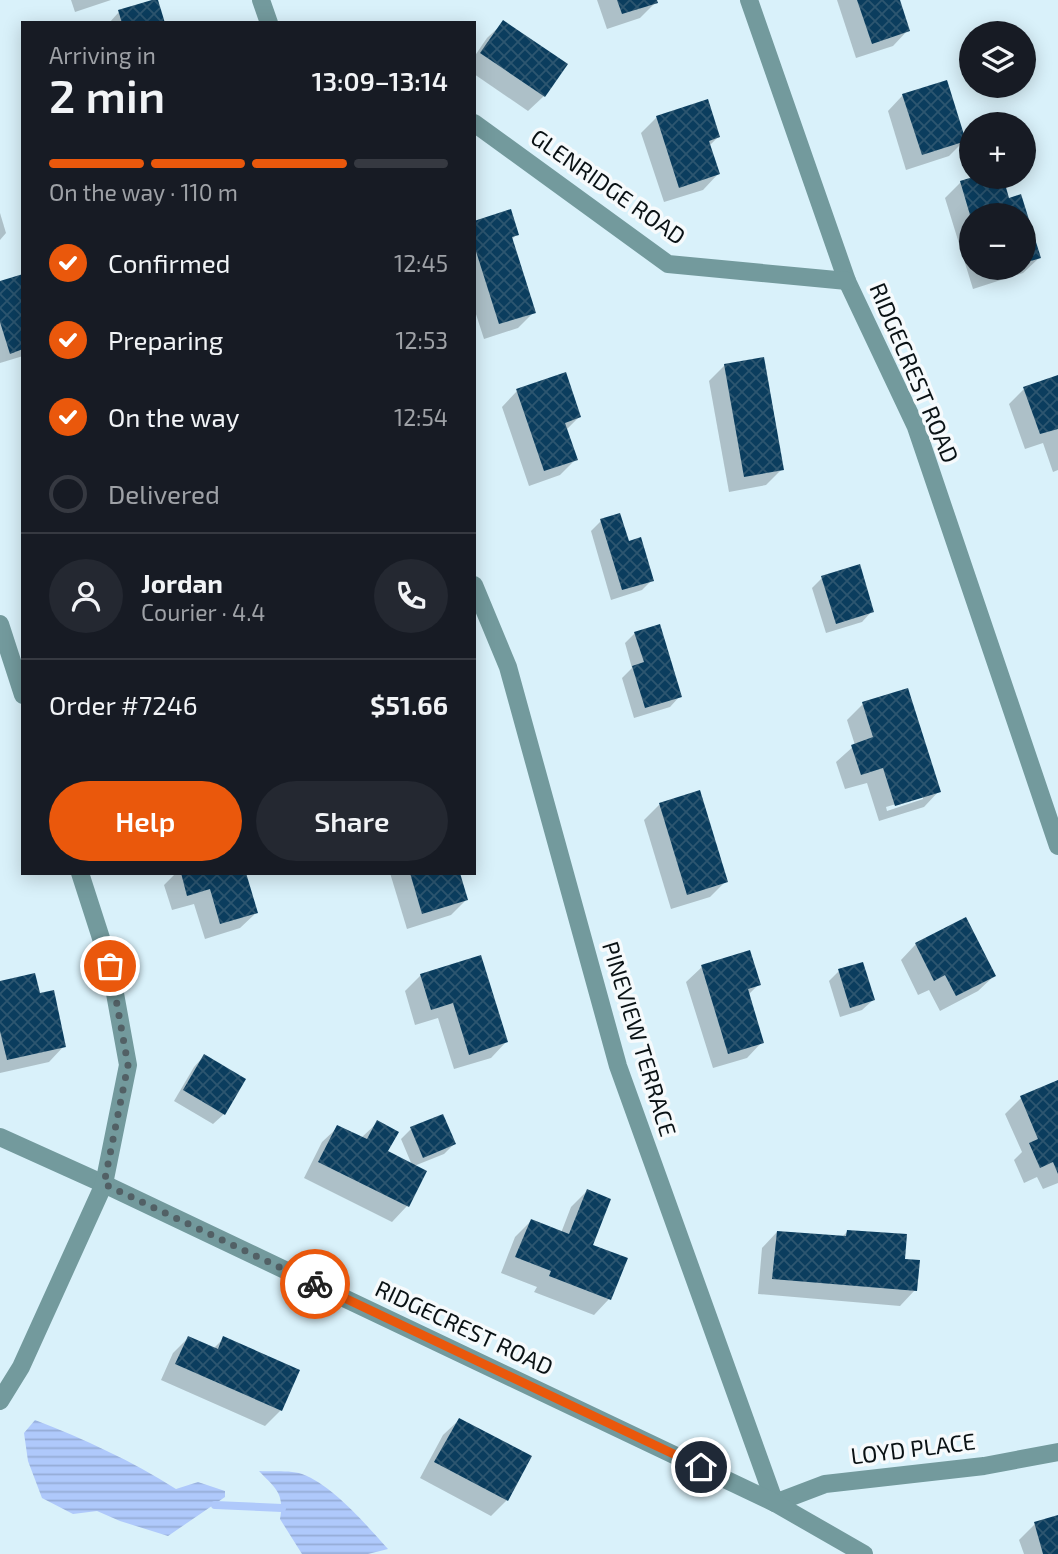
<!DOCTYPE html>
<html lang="en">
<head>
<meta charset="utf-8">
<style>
  body { margin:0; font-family:"Exo 2",sans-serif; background:#242831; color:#f1f3f6; height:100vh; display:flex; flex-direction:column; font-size:26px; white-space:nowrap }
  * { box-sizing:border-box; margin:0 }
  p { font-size:23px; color:#9ea1a6 }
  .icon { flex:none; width:38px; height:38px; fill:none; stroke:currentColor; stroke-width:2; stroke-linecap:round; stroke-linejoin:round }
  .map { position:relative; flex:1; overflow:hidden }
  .panel { position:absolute; left:21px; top:21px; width:455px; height:854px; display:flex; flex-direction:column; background:#171b24; border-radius:0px; box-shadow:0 4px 18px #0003 }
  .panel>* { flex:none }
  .fabs { position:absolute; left:959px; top:21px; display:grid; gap:14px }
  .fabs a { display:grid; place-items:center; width:77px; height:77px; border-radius:50%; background:#171b24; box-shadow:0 4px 18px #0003; font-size:35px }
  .pin { position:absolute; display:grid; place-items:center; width:60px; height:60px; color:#fff; margin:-30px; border:4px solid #fff; border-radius:50%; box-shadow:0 2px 7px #0007 }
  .courier { position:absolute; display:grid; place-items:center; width:70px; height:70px; margin:-35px; border:5px solid #ea580c; border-radius:50%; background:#fff; color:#222; box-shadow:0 2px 9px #0007 }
  .overview em { font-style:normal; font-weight:600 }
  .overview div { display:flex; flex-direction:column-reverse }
  .overview { display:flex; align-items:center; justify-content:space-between; height:119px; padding:0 28px }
  h1 { font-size:46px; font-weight:600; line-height:52px }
  .bar { display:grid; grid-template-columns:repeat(4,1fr); gap:10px 7px; align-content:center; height:84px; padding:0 28px }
  .bar i { height:9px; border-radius:5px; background:#363941 }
  .bar .active { background:#ea580c }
  .bar p { grid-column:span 4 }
  .line { display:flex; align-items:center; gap:18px; padding:0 28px; border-top:2px solid #363941 }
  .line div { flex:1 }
  .round { display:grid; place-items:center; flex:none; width:74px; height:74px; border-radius:37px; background:#242831 }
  ol { padding:0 28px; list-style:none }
  li { display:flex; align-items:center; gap:21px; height:77px }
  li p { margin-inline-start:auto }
  li .icon { padding:7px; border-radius:50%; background:#ea580c; color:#fff; stroke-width:4 }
  li:last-child { color:#9ea1a6 }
  li i { width:38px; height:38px; border:4px solid #363941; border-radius:50% }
  .button { display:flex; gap:14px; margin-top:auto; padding:14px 28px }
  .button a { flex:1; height:80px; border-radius:42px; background:#ea580c; color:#fff; font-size:28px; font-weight:600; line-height:80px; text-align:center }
  .button a+a { background:#242831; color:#f1f3f6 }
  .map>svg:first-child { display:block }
</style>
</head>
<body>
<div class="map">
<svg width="1058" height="1554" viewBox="0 0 1058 1554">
  <defs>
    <pattern id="water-rules" width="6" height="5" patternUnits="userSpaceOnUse" patternTransform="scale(1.75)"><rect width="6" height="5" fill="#afc9fb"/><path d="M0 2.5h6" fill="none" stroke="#95acd6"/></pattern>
    <pattern id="building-cross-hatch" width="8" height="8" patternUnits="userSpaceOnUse" patternTransform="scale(1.75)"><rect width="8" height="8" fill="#0b3d5e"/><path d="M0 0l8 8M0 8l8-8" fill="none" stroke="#2d5670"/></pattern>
  </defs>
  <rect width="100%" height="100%" fill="#d9f1fa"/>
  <!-- water -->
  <g fill="url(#water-rules)">
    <path d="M35,1420C84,1439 132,1461 176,1489L198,1482L225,1491V1497L168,1536L120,1521L97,1511L73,1514L42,1498L28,1461L24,1433Z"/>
    <path d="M259,1471C272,1472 290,1470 302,1474C334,1486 366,1525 388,1549L368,1554H302L280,1519C285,1493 275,1488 259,1471Z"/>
  </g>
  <!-- shadow -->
  <g fill="#0003" fill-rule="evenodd">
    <path d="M71,0H111L75,12Z"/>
    <path d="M597,0H655L656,2L640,18L607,29Z"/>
    <path d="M837,0H898L908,30L893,46L856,58Z"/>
    <path d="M119,12L163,23H109Z"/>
    <path d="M503,23L544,96L528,111L474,74V57L487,38Z"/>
    <path d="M903,95L964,141L949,156L906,170L888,111Z"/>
    <path d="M657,117L718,137L709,146L718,174L703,190L664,202L641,133Z"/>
    <path d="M979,177H1001L1008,200L1020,196L1039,258L1023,273L973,289L945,198L961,182ZM971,215H1024V268H971Z"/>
    <path d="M0,213L6,233L0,240Z"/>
    <path d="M474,223L517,234L511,240L534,312L518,328L484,339L474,308Z"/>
    <path d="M23,276V356L0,363V283Z"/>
    <path d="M725,365L782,469L766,485L729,492L709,381Z"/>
    <path d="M1058,377V470L1053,472L1043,443L1025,449L1009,404L1024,389Z"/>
    <path d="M517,391L579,417L566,430L576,459L560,475L529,486L502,407Z"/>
    <path d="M601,521L628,543L652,580L642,590L611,600L591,531Z"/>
    <path d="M822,578L872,611L862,622L826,633L812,588Z"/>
    <path d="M635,633L680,696L670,707L634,718L622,678L632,668L625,643Z"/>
    <path d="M863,704L939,791L924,807L879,821L867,783L845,789L836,762L855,745L847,720ZM923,796V799L887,811L886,807Z"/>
    <path d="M699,792L726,881L710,897L671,909L644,820L659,805Z"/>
    <path d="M176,873H245L256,913L240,928L205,939L194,904L172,910L164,885Z"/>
    <path d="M390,873H458L466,900L451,915L407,929Z"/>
    <path d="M916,944L994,976L978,991L940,1011L929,990L918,995L901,960Z"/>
    <path d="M702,967L759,984L748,995L762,1042L747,1058L713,1068L686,982Z"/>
    <path d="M839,971L873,1000L862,1010L840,1017L829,981Z"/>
    <path d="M421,975L506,1042L491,1058L454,1069L438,1018L415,1025L405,991Z"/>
    <path d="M0,982L64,1046L49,1062L0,1073Z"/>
    <path d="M204,1056L224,1114L213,1124L174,1101L194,1067Z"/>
    <path d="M1058,1082V1183L1043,1189L1037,1177L1024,1183L1014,1160L1022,1152L1005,1114L1021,1098Z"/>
    <path d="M377,1123L386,1152L412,1165L401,1139L411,1129L454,1144L444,1154L414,1166L407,1206L392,1222L304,1178L322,1142L338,1127L361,1138Z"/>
    <path d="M587,1191L591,1246L609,1299L594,1315L534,1292L537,1287L501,1273L515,1237L531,1221L561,1233L571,1207Z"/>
    <path d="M777,1232L842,1237L847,1232L903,1260L915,1290L900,1306L758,1294L762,1248Z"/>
    <path d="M188,1338L213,1349L224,1338L281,1410L265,1426L161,1380L173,1353Z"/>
    <path d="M459,1420L507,1500L491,1516L420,1478L443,1435Z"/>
    <path d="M1058,1517V1554H1024L1019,1540L1035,1524Z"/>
  </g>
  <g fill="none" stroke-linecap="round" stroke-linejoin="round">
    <!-- stream -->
    <path stroke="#afc9fb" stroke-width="8" d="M215,1505L282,1508"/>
  </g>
  <!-- building -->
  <g fill="url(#building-cross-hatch)">
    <path d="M152,0H158L165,23H122L118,10Z"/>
    <path d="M617,0H657L658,3L622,14Z"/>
    <path d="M857,0H900L910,31L872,44Z"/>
    <path d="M503,20L568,64L545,97L480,53Z"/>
    <path d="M947,80L966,141L922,155L902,94Z"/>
    <path d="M708,99L720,137L709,141L720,174L679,188L656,116Z"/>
    <path d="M973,177H1003L1009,198L1021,194L1041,258L1024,263V215H970L960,181Z"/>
    <path d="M511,209L519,235L512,237L536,313L499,324L474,245V221Z"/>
    <path d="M23,274V349L10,354L0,322V281Z"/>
    <path d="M764,357L784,470L744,477L724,364Z"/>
    <path d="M566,372L581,417L565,423L578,460L544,471L516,389Z"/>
    <path d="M1058,375V429L1040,434L1023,387Z"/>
    <path d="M620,513L629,541L641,537L654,581L622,590L600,519Z"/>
    <path d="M860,564L874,612L836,624L821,576Z"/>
    <path d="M660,624L682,697L645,708L632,666L644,662L634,632Z"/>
    <path d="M908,688L941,792L895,806L883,768L861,775L851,745L873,737L862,702Z"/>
    <path d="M700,790L728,882L687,895L659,803Z"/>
    <path d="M181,873H246L258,913L220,924L210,889L187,896Z"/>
    <path d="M410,873H460L468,900L422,914Z"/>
    <path d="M966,917L996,976L956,996L945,975L934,981L915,943Z"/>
    <path d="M750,950L761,985L748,989L764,1043L728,1054L701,965Z"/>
    <path d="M481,955L508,1042L469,1055L453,1003L431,1010L420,974Z"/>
    <path d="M863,962L875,1000L850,1008L838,969Z"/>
    <path d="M35,973L40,993L54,990L66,1047L7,1060L0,1031V981Z"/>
    <path d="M204,1054L246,1079L225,1115L183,1090Z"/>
    <path d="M1058,1080V1174L1053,1162L1040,1168L1029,1143L1038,1139L1020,1096Z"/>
    <path d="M443,1114L456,1144L423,1158L410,1127Z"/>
    <path d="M377,1120L399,1132L388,1151L427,1171L409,1207L318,1162L337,1125L367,1139Z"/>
    <path d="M587,1189L611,1199L593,1245L628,1258L611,1300L549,1276L551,1271L515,1257L531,1219L569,1234Z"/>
    <path d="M847,1230L907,1234L905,1259L920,1260L917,1291L772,1279L777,1231L846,1236Z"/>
    <path d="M188,1336L218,1349L223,1336L300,1370L282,1411L175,1364Z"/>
    <path d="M459,1418L532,1456L508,1501L434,1462Z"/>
    <path d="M1058,1515V1554H1043L1034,1522Z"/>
  </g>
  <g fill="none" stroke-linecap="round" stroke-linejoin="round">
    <!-- street -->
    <g stroke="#739a9d" stroke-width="18">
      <path d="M261,0L269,23"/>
      <path d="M749,0L847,281L916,427L1058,846"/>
      <path d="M474,123L668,264L847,281"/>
      <path d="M474,585L508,667L618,1066L775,1503L825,1484L984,1466L1058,1452"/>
      <path d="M0,624L23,695"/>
      <path d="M0,1137L104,1184L775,1503L864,1554"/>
      <path d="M0,1401L21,1367L104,1184L128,1065L110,966L80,873"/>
    </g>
  </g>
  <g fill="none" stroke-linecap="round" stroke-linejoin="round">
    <!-- done -->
    <path stroke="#526065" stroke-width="7" stroke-dasharray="0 12.6" d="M110,966L128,1065L104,1184L315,1284"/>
    <!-- route -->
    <path stroke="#ea580c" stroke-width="9" d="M315,1284L701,1467"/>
  </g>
  <g text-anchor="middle" stroke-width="7" stroke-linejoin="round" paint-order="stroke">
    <!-- street labels -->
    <g font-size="23" fill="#0a1215" stroke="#f6fafc">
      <text transform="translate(608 187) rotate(35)" y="8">GLENRIDGE ROAD</text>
      <text transform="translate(914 373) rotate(67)" y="8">RIDGECREST ROAD</text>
      <text transform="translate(639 1039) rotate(73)" y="8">PINEVIEW TERRACE</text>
      <text transform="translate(464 1328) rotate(25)" y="8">RIDGECREST ROAD</text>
      <text transform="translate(913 1449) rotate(-7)" y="8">LOYD PLACE</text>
    </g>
  </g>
</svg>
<div class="fabs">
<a><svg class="icon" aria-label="layers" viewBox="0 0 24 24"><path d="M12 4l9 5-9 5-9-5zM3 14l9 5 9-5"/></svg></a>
<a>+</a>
<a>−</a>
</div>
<div class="pin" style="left:110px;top:966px;background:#ea580c"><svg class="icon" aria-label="bag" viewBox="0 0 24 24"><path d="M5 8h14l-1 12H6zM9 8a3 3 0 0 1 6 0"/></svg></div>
<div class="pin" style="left:701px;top:1467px;background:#1f2937"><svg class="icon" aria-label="home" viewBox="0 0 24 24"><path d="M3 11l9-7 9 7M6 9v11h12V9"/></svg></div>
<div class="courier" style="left:315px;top:1284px"><svg class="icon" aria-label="bike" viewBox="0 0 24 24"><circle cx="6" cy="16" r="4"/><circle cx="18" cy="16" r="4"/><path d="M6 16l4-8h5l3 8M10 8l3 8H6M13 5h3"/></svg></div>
<section class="panel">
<div class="overview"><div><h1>2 min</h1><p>Arriving in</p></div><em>13:09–13:14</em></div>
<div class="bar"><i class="active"></i><i class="active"></i><i class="active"></i><i></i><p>On the way · 110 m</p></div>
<ol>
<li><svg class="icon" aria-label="check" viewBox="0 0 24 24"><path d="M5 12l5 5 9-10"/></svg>Confirmed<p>12:45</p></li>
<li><svg class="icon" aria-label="check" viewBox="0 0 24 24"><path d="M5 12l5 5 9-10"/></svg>Preparing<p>12:53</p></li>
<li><svg class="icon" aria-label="check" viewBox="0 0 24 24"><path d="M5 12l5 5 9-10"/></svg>On the way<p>12:54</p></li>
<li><i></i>Delivered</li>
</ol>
<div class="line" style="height:126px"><a class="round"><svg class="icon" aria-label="person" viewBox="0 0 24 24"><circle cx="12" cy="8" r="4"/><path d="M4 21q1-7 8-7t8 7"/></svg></a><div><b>Jordan</b><p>Courier · 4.4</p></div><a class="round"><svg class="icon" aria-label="phone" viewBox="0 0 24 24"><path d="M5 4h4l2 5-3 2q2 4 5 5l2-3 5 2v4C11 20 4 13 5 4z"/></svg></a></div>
<div class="line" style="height:91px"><div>Order #7246</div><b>$51.66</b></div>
<div class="button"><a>Help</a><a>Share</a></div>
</section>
</div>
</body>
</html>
